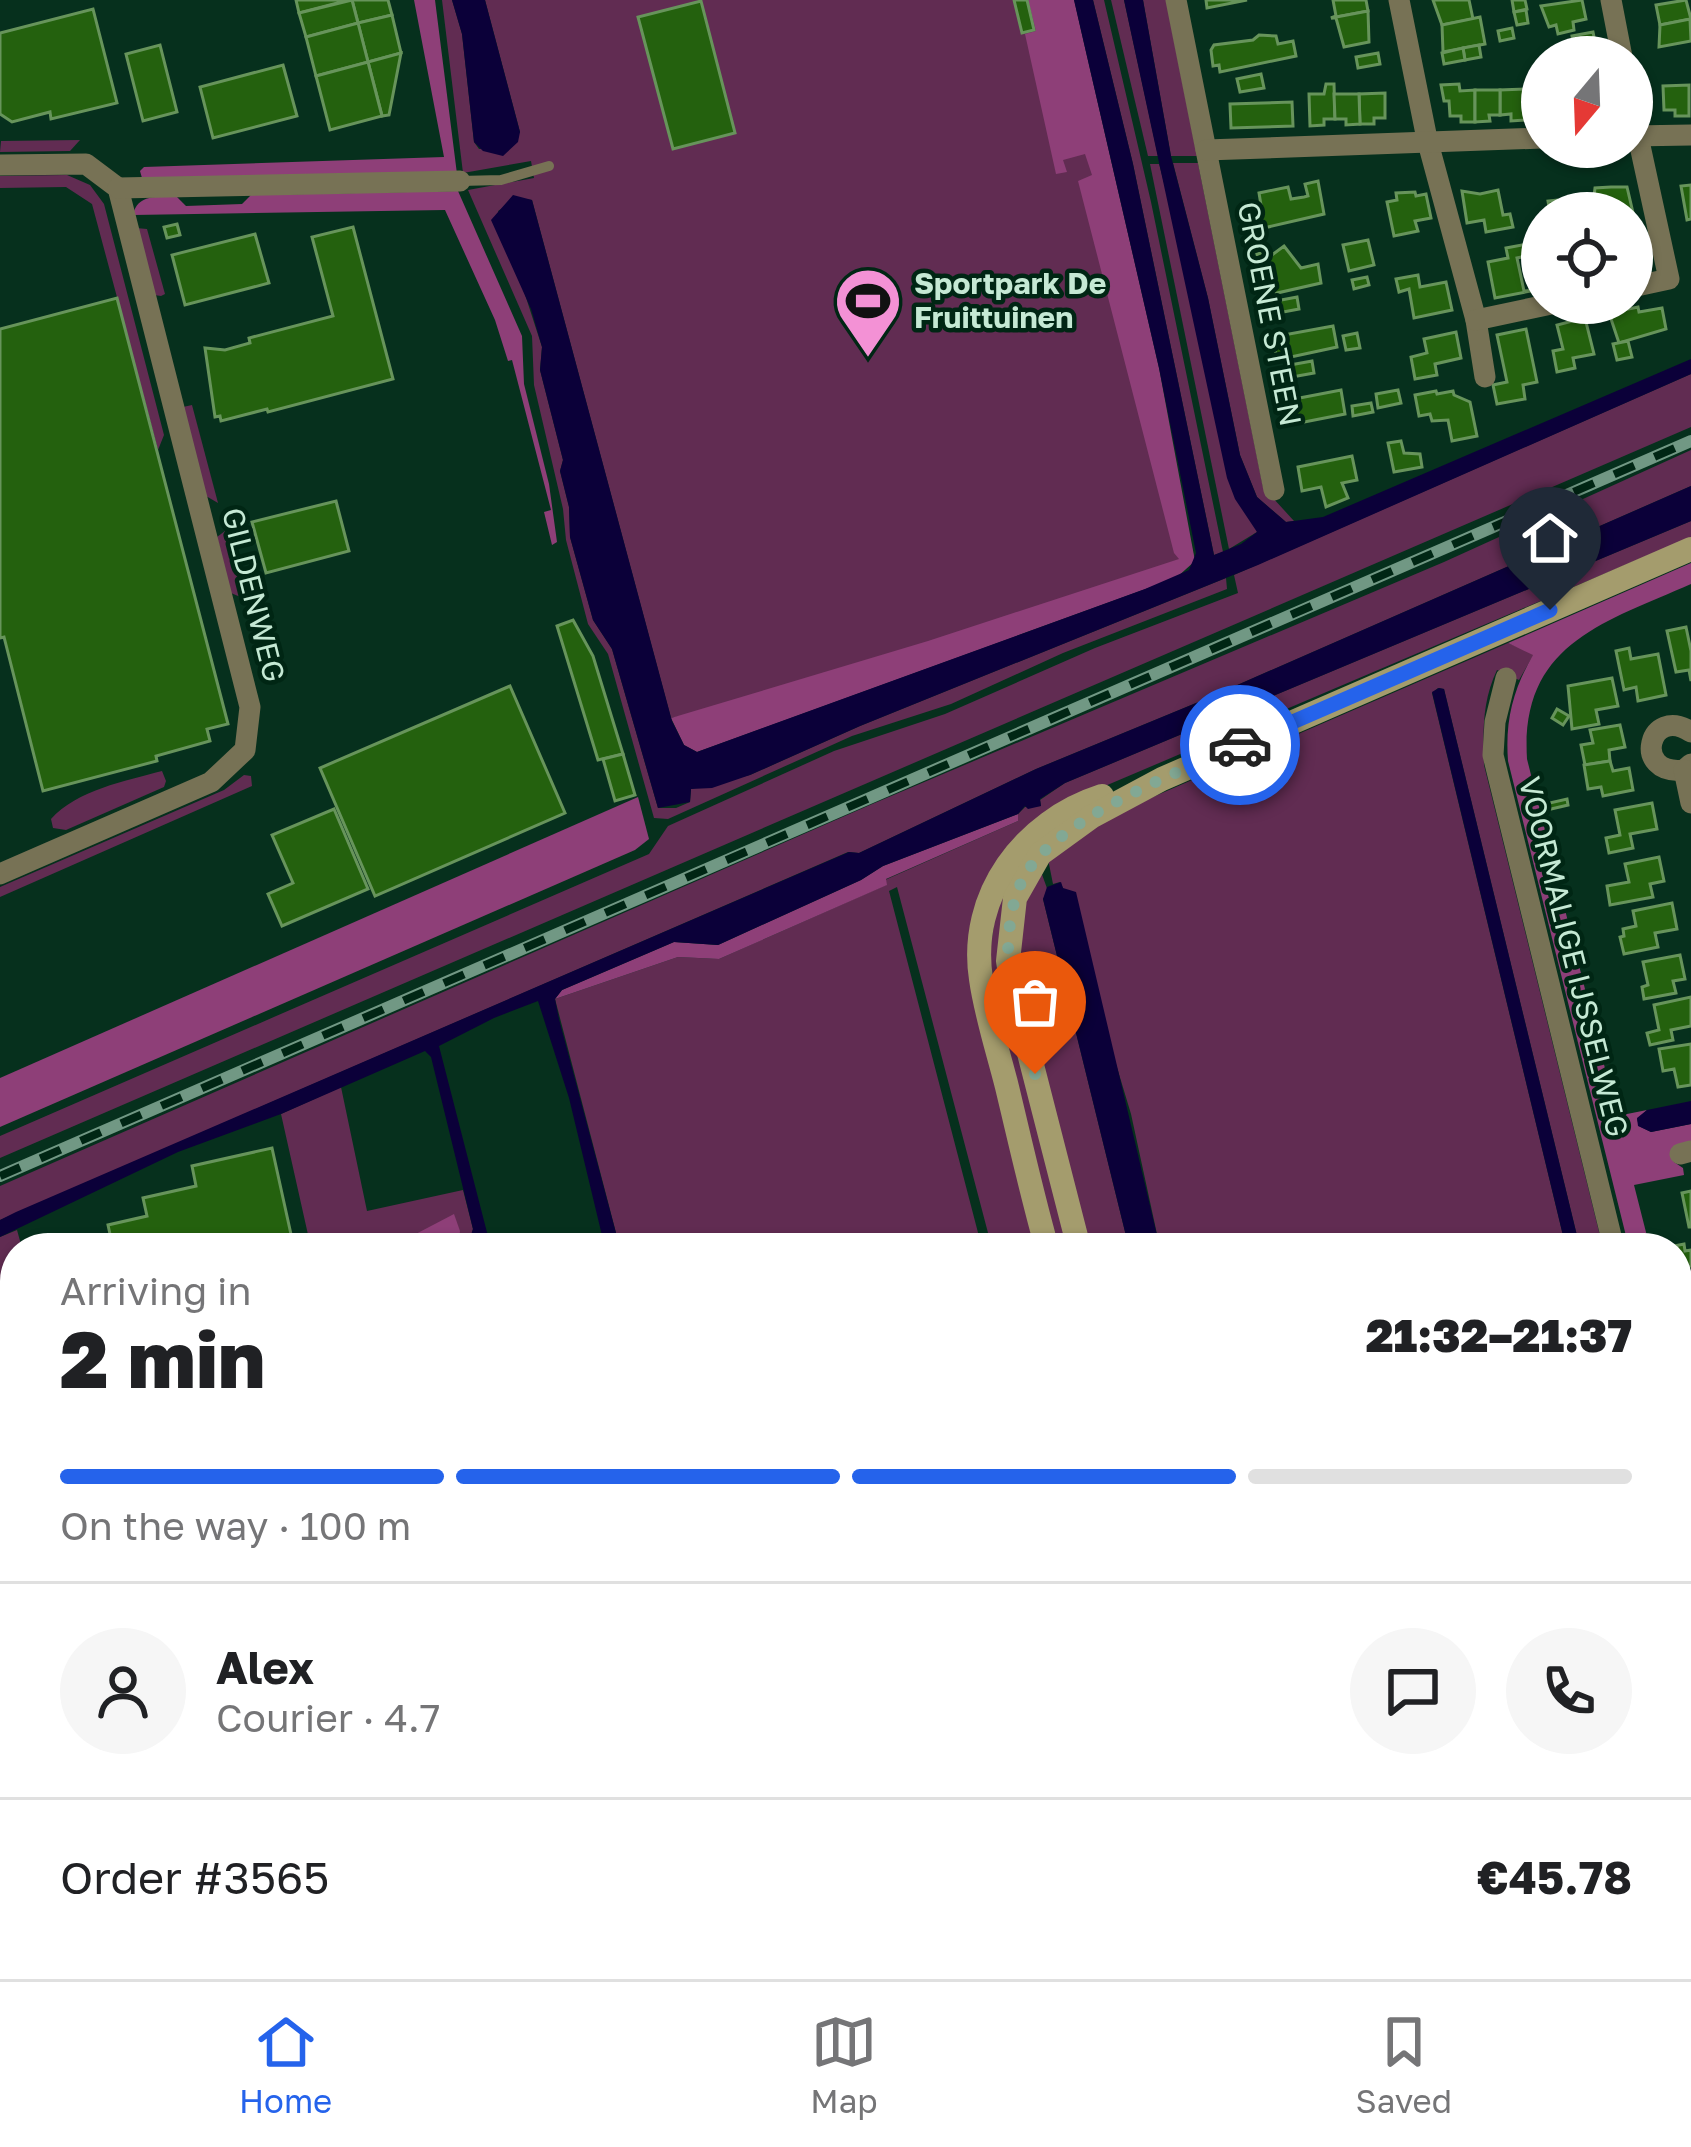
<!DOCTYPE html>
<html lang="en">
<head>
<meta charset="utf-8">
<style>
  body { margin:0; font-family:"Golos Text",sans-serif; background:#f6f6f6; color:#202124; height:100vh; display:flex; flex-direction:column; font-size:45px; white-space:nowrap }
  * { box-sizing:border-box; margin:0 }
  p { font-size:39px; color:#757577 }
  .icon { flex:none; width:66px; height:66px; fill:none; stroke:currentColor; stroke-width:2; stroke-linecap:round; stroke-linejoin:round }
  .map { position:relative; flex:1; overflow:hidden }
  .details { position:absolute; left:0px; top:1233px; width:1692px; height:747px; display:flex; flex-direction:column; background:#fff; border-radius:48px 48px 0 0; box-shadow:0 3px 9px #0004 }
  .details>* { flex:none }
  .needle { width:78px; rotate:199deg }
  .fabs { position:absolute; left:1521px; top:36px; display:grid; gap:24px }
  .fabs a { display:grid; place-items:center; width:132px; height:132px; border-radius:50%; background:#fff; box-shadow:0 3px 9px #0004; font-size:60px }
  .pin { position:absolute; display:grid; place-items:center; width:102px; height:102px; color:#fff; margin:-123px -51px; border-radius:50% 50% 50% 0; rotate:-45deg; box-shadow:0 0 12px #0007 }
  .pin .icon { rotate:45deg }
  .courier { position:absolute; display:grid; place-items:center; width:120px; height:120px; margin:-60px; border:9px solid #2563eb; border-radius:50%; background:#fff; color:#222; box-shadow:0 3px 15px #0007 }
  .head em { font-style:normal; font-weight:800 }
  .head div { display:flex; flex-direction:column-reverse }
  .head { display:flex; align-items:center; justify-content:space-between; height:204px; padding:0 60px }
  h1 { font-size:78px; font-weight:800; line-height:90px }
  .bar { display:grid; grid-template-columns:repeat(4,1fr); gap:18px 12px; align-content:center; height:144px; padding:0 60px }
  .bar i { height:15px; border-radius:9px; background:#e0e0e0 }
  .bar .current { background:#2563eb }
  .bar p { grid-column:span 4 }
  .line { display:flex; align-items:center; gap:30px; padding:0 60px; border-top:3px solid #e0e0e0 }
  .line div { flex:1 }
  .round { display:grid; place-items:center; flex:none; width:126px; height:126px; border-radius:63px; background:#f6f6f6 }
  .tabs { display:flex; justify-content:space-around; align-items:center; height:168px; border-top:3px solid #e0e0e0; background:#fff; font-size:33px; color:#757577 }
  .tabs a { display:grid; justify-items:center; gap:6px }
  .tabs .current { color:#2563eb }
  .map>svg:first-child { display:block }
</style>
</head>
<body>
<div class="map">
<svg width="1691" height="1979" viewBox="0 0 1691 1979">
  <rect width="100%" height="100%" fill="#06301d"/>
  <!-- green -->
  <g fill="#612c52">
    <path d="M442,0H452L462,34L474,142L479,149L507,148L520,132L485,0H1074L1194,557L687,743L680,716L671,718L532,200L518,198L498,211L542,347L540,370L563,460L560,471L569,507L570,537L593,620L612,649L658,808H676L690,802L691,789L750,775L860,726L1226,578L1227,589L1063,653L951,704L852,736L668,819L654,818L608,654L588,624L566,540L563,509L534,385L532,336L468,190L534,178L531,161L463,173Z"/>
    <path d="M1093,0H1104L1151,202L1223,552L1214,555L1133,164Z"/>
    <path d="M1111,0H1124L1158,156H1148Z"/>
    <path d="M1143,0H1166L1197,156H1171Z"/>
    <path d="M80,140L70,151L0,152L1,141Z"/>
    <path d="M1173,163H1198L1263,487L1294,521L1286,522L1257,497L1240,455L1208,298Z"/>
    <path d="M1150,164H1159L1257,532L1229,549Z"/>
    <path d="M67,175L90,185L104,204L164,435L158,450L92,204L66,187L0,188V176Z"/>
    <path d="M136,228L147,229L165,294L161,296L154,295Z"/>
    <path d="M1691,374V427L0,1158V1136L649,854L668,826L834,751L945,714L1095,648L1238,593L1234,575Z"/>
    <path d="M192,405L218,503L206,496L183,407Z"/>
    <path d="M1691,450V486L1201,701L1036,769L859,853L848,852L0,1220V1186L870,805L1444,562Z"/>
    <path d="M1691,521V537L1065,803L975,914L1028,1201L1033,1248H992L897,887L889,891L982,1248H620L555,999L678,957L719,959L886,885L885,880L1018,821V814L1025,807L1041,806L1040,800L1065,783Z"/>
    <path d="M225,531L242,592L238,596L231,593L217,537Z"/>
    <path d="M1508,643L1534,654L1519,680L1497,670C1482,701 1483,732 1484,765L1603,1248H1580L1444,689L1438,688L1432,693L1566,1248H1160L1131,1114L1063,888L1060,882L1053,884L1048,859L1075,836L1146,800Z"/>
    <path d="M162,771L166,781L164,787L66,830L53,828L51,819C77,790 125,781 162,771Z"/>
    <path d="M244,775L251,776L252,786L0,897V887L224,790Z"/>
    <path d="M1072,820L1001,923L1072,1248H1062L1039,1196L987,972L998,897Z"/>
    <path d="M1040,869L1048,891L1043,899L1129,1248H1084L1016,976L1019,913Z"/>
    <path d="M341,1087L367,1211L463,1190L473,1229L468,1248H311L281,1114Z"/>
    <path d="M17,1230L22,1248H15V1332L0,1337V1237Z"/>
    <path d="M1677,1379L1683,1380L1691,1412V1457L1677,1458Z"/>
    <path d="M1691,1647V1826L1677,1828V1649Z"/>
    <path d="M162,1965H478L482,1979H165Z"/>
    <path d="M1231,1965H1294L1298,1979H1235Z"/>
  </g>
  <!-- forest -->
  <g fill="#8e3f78">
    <path d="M414,0H435L457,174L142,178L140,171L144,167L444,157Z"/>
    <path d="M1028,0H1074L1159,368L1195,561L1176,578L697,752L684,745L671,718L928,641L1179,559L1174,553L1078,181L1092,175L1085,154L1063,160L1067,172L1056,174L1025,34L1036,31Z"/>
    <path d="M458,191L522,336L524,384L549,484L557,542L552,545L544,512L551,510L512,360L508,361L495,320L445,210L133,215C137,194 158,197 176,196L186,206L242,204L251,195Z"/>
    <path d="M1691,563V584C1603,623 1520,644 1527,759L1617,1116L1647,1110L1637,1119L1639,1126L1651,1132L1691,1124V1143L1672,1148L1674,1162L1683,1168L1684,1175L1634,1185L1650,1248H1629L1508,761C1505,720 1513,690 1533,655L1508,643Z"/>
    <path d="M638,797L649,839L635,850L0,1127V1078Z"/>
    <path d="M1018,814V821L886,879L887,885L719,959L678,957L555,999L562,990L674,942L718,945L861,880L883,866Z"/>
    <path d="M454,1214L460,1231L458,1248H389Z"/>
  </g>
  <!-- water -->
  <g fill="#0b0039">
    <path d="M452,0H485L520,132L518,142L503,156L483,151L474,142L462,34Z"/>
    <path d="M1074,0H1093L1133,164L1214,555L1241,544L1257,532L1235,499L1227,478L1124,0H1143L1171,156L1208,298L1240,455L1257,497L1286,522L1323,517L1691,359V374L1258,565L860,726L750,775L712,788L691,789L690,802L658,808L612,649L593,620L570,537L569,507L560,471L563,460L540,370L542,347L531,309L491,220L513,195L532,200L672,721L684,745L697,752L1145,589L1189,570L1196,553L1159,368Z"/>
    <path d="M1691,486V521L1065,783L1040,799L1041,806L1028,809L1025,806L1018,814L883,866L861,880L718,945L674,942L562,990L555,999L559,1019L620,1248H605L569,1098L538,1001L494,1018L439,1046L491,1248L467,1246L473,1229L431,1057L425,1051L281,1114L178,1152L0,1237V1220L16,1212L849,852L859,853L1036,769L1201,701Z"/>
    <path d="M1439,688L1444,689L1580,1248H1566L1432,692Z"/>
    <path d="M1061,882L1063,888L1076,892L1160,1248H1129L1043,899L1047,887Z"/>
    <path d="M1691,1101V1124L1651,1132L1638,1126L1637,1118L1647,1110Z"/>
  </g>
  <!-- building -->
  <g fill="#24610e" stroke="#67945b" stroke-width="3">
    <path d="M296,0H349L299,13Z"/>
    <path d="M352,0H388L392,15L358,23Z"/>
    <path d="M352,0L358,23L306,37L299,13Z"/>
    <path d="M1014,0H1027L1034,30L1022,33Z"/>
    <path d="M1206,0H1247L1207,8Z"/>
    <path d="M1333,0H1366L1368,11L1331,18L1336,16Z"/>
    <path d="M1433,0H1469L1473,19L1442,25Z"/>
    <path d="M1512,0H1525L1527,9L1514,12Z"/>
    <path d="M1582,0L1586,19L1573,22L1574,30L1558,34L1556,25L1549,27L1541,6Z"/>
    <path d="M1686,0L1691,19L1660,25L1656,5Z"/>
    <path d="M701,1L735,133L673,149L638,17Z"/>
    <path d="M93,9L117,103L51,119L50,112L12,122L0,114V33Z"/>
    <path d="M1526,10L1528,23L1517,25L1514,12Z"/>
    <path d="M1368,11L1369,42L1344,47L1336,18H1331Z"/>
    <path d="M392,15L401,53L368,62L358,23Z"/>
    <path d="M1480,17L1485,44L1443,52L1442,25Z"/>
    <path d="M1690,19L1691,41L1659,47L1660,25Z"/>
    <path d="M358,23L368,62L316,76L306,37Z"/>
    <path d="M1512,28L1514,38L1500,41L1498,31Z"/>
    <path d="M1593,32L1595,42L1574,47L1572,36Z"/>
    <path d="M1259,35L1276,36L1278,44L1293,41L1296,56L1220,72L1219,65L1213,66L1211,50L1214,45L1253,40Z"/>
    <path d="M160,45L177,112L143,121L126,54Z"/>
    <path d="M1479,45L1481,57L1465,60L1463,48Z"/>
    <path d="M1463,48L1465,60L1444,64L1442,53Z"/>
    <path d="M401,53L389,115L382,116L368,62Z"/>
    <path d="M1378,53L1380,64L1358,68L1356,57Z"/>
    <path d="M368,62L382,116L330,130L316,76Z"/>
    <path d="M283,65L297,116L213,138L200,87Z"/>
    <path d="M1261,74L1264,88L1240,92L1237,79Z"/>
    <path d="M1326,84H1334L1335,119H1324V125L1310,126L1309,94H1324Z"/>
    <path d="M1459,84L1460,91L1475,90V122H1461V116H1450L1449,101H1444L1441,85Z"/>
    <path d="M1689,85V116H1675V110H1664L1663,86Z"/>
    <path d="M1525,89H1542L1539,120H1525Z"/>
    <path d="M1525,89V120L1511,121V114L1500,115V90Z"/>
    <path d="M1475,90H1500V115H1489L1490,121L1475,122Z"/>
    <path d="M1385,93V118H1374V124H1360L1359,94Z"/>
    <path d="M1334,94H1359L1360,124L1346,125V119H1335Z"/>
    <path d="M1292,102L1293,126L1231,128L1230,104Z"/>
    <path d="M1318,181L1324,214L1251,231L1247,207L1261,205L1259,193L1288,187L1291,199L1304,197L1308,196L1305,184Z"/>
    <path d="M1691,185V219L1687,220L1681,186Z"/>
    <path d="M1611,187H1627L1634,217L1632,213H1580L1578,207L1593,205L1595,188Z"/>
    <path d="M1498,190L1503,215L1510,214L1513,227L1486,232L1484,220L1467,223L1462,191L1480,194Z"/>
    <path d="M1415,192L1416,196L1426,194L1431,218L1415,221L1418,231L1394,236L1387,202L1397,200L1396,193Z"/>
    <path d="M1557,200L1563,212L1550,213L1548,201Z"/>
    <path d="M177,224L180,235L167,238L164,227Z"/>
    <path d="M353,227L393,379L268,412L267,409L221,421L220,416L215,417L205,348L225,350L250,343L249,338L333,316L312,237Z"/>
    <path d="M255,234L269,283L185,305L172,255Z"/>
    <path d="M1638,235L1643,261L1632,263V236Z"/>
    <path d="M1368,240L1374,265L1349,271L1343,245Z"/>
    <path d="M1533,243L1536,254L1517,258L1524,291L1536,290L1495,298L1488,262L1508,258L1506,248Z"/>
    <path d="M1284,246L1301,268L1318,264L1321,283L1264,296L1257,254L1269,251L1272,255Z"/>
    <path d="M1418,275L1420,287L1446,282L1452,310L1414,318L1409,289L1399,292L1396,279Z"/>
    <path d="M1367,277L1369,285L1354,289L1352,280Z"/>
    <path d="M1297,297L1299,309L1278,313L1276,301Z"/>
    <path d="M117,298L228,724L207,729L210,741L156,756L157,761L43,791L4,637L0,638V329Z"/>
    <path d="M1638,307L1639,312L1662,308L1666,329L1619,343L1609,313Z"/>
    <path d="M1592,316L1585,318L1594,354L1573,358L1575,368L1557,372L1553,351L1563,349L1557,325Z"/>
    <path d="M1333,326L1337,347L1277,360L1275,350L1270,351L1267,338Z"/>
    <path d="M1526,329L1537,382L1523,385L1525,399L1497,404L1493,385L1507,382L1497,335Z"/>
    <path d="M1456,332L1461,358L1435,364L1437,375L1415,379L1411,357L1427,353L1424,339Z"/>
    <path d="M1357,333L1360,348L1346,350L1343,336Z"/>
    <path d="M1628,341L1632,357L1617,360L1613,344Z"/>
    <path d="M1312,361L1314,373L1292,377L1290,365Z"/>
    <path d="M1341,390L1345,414L1289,425L1284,401Z"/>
    <path d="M1398,390L1401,403L1378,408L1376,394Z"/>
    <path d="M1436,391L1437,394L1453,391L1454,395L1470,402L1477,436L1452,441L1448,420L1432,421L1430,414L1419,416L1415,395Z"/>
    <path d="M1371,403L1373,412L1353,416L1352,406Z"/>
    <path d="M1401,441L1404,453L1420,454L1422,467L1394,472L1388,443Z"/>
    <path d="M1352,456L1357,480L1342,483L1348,498L1326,507L1321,487L1302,491L1298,467Z"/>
    <path d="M336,501L349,551L266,573L252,522Z"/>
    <path d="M573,620L593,656L623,754L598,760L557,626Z"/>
    <path d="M1686,627L1691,651V681L1689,670L1676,672L1667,631Z"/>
    <path d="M1629,648L1631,659L1658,654L1666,695L1638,701L1636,687L1624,690L1616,651Z"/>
    <path d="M1612,678L1618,706L1596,710L1599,724L1572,729L1568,686Z"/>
    <path d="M510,686L565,813L375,896L320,768Z"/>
    <path d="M1557,709L1569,716L1563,725L1552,718Z"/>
    <path d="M1620,725L1625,747L1609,750L1610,761L1585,765L1581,745L1593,743L1590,730Z"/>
    <path d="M623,754L635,795L615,801L603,759Z"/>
    <path d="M1610,761L1613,771L1629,768L1633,790L1603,796L1601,787L1588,789L1584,765Z"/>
    <path d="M1567,799L1568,805L1547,810L1545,804Z"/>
    <path d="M1652,803L1657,829L1630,834L1633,848L1609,853L1606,838L1620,835L1615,810Z"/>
    <path d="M334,809L368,889L282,926L268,894L293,883L272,835Z"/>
    <path d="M1659,857L1664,881L1650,884L1653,897L1610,905L1607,886L1629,882L1625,864Z"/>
    <path d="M1672,903L1677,929L1655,933L1658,947L1624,954L1620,937L1624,936L1623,929L1636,926L1633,911Z"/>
    <path d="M1680,955L1685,979L1673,981L1676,993L1644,999L1642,987L1648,985L1643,962Z"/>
    <path d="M1691,997V1026L1671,1030L1673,1040L1650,1045L1647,1033L1659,1030L1654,1005Z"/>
    <path d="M1691,1044V1085L1678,1087L1674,1069L1663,1071L1659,1049Z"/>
    <path d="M272,1148L294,1248H113L108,1225L147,1216L143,1198L196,1186L192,1166Z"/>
    <path d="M1691,1191V1227H1689L1682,1193Z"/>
    <path d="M1684,1244L1685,1251L1691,1250V1266L1677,1269V1248H1664Z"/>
    <path d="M1680,1512L1681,1516L1686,1514L1691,1535V1583L1683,1554L1677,1555Z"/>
    <path d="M1691,1585V1638L1677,1642V1588Z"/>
    <path d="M78,1965H143L146,1979H81Z"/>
    <path d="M1432,1965H1463L1465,1972L1436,1979Z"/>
    <path d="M1597,1965H1609L1613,1979H1581L1579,1970Z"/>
  </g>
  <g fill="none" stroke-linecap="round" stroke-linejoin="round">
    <!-- lane -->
    <path stroke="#777255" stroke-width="10" d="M460,181L501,180L549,166"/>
    <!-- street -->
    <g stroke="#777255" stroke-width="21">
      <path d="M1176,0L1274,490"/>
      <path d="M1399,0L1427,139L1476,320L1485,377"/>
      <path d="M1611,0L1622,57"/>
      <path d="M1632,109L1669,279L1632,287"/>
      <path d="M1632,136L1691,135"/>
      <path d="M1206,150L1542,138"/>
      <path d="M0,165L86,164L118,188L250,707L245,750L211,782L0,874"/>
      <path d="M118,188L460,181"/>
      <path d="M1476,320L1556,303"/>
      <path d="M1506,678L1495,722L1493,755L1614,1248"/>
      <path d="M1691,732C1649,704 1631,776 1684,770L1691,764"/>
      <path d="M1684,770L1691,803"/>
      <path d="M1680,1154L1691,1151"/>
      <path d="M1677,1474H1691"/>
    </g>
    <!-- secondary -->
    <g stroke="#a49c6d" stroke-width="24">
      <path d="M1047,1248C1032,1195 1020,1141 1007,1087C998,1051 986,1015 981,979C968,895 1024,821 1102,796"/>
      <path d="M1079,1248L1012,987L1008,961L1015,898L1040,854L1091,817L1162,779L1691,549"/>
      <path d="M0,1507L15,1508"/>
      <path d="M1224,1965L1227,1979"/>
      <path d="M1361,1965L1366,1979"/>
    </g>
    <!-- rail casing -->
    <g stroke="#719884" stroke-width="12">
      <path id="rail" d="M0,1176L1691,441"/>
    </g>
    <!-- rail -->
    <use href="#rail" stroke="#002614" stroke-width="8" stroke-dasharray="22" stroke-linecap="butt"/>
  </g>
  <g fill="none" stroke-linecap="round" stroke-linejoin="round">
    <!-- done -->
    <path stroke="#82a894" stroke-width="12" stroke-dasharray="0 21.6" d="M1035,1074C1025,1037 1009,996 1008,958C1008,931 1011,901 1024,877C1054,820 1180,771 1240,745"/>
    <!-- route -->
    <path stroke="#2563eb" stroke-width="15" d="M1240,745L1550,610"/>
  </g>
  <!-- icons -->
  <defs>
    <g id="stadium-pin" transform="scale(3.45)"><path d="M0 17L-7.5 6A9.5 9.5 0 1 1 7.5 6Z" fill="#f391d5" stroke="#002614"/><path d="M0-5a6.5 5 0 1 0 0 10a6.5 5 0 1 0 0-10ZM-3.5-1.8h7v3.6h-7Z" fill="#111"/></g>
  </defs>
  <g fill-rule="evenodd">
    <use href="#stadium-pin" x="868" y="301"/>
  </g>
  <g text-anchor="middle" stroke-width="9" stroke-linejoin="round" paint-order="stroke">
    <!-- poi labels -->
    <g font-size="30" font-weight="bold" fill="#c5e9d4" stroke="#002614" text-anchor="start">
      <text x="914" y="294">Sportpark De<tspan x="914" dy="34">Fruittuinen</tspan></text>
    </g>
    <!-- street labels -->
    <g font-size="30" fill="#c5e9d4" stroke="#002614">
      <text transform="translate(1269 314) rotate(79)" y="10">GROENE STEEN</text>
      <text transform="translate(253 595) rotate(76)" y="10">GILDENWEG</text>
      <text transform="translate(1573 957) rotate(76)" y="10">VOORMALIGE IJSSELWEG</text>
    </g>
  </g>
</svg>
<div class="fabs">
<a><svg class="needle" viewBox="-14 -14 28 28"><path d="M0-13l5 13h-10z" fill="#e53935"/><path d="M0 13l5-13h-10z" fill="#757577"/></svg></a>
<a><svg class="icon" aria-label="locate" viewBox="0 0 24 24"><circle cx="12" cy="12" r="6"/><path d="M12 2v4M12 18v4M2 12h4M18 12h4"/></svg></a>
</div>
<div class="pin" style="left:1035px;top:1074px;background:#ea580c"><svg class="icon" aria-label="bag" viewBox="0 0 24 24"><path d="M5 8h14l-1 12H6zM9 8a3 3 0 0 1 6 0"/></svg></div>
<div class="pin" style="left:1550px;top:610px;background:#1f2937"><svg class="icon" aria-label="home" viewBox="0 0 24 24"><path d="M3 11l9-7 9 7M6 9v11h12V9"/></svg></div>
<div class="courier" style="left:1240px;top:745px"><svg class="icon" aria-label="car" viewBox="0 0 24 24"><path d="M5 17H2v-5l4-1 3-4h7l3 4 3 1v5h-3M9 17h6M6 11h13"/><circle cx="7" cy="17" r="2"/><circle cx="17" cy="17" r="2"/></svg></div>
<section class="details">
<div class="head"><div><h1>2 min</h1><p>Arriving in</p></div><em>21:32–21:37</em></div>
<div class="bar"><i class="current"></i><i class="current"></i><i class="current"></i><i></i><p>On the way · 100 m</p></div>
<div class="line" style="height:216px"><a class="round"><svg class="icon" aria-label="person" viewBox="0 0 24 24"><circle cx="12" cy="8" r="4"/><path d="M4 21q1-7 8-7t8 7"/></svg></a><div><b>Alex</b><p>Courier · 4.7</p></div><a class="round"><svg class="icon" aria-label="chat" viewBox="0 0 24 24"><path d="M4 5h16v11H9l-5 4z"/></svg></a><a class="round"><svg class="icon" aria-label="phone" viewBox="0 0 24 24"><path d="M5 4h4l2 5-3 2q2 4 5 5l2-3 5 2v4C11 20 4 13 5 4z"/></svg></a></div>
<div class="line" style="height:156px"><div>Order #3565</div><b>€45.78</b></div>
</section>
</div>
<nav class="tabs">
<a class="current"><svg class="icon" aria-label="home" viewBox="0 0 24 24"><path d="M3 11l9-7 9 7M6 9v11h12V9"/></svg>Home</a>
<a><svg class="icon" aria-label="map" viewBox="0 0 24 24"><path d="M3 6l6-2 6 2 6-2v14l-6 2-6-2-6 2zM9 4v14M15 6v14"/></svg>Map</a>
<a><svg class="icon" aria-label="saved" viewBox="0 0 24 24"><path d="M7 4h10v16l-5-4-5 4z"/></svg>Saved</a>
</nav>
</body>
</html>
